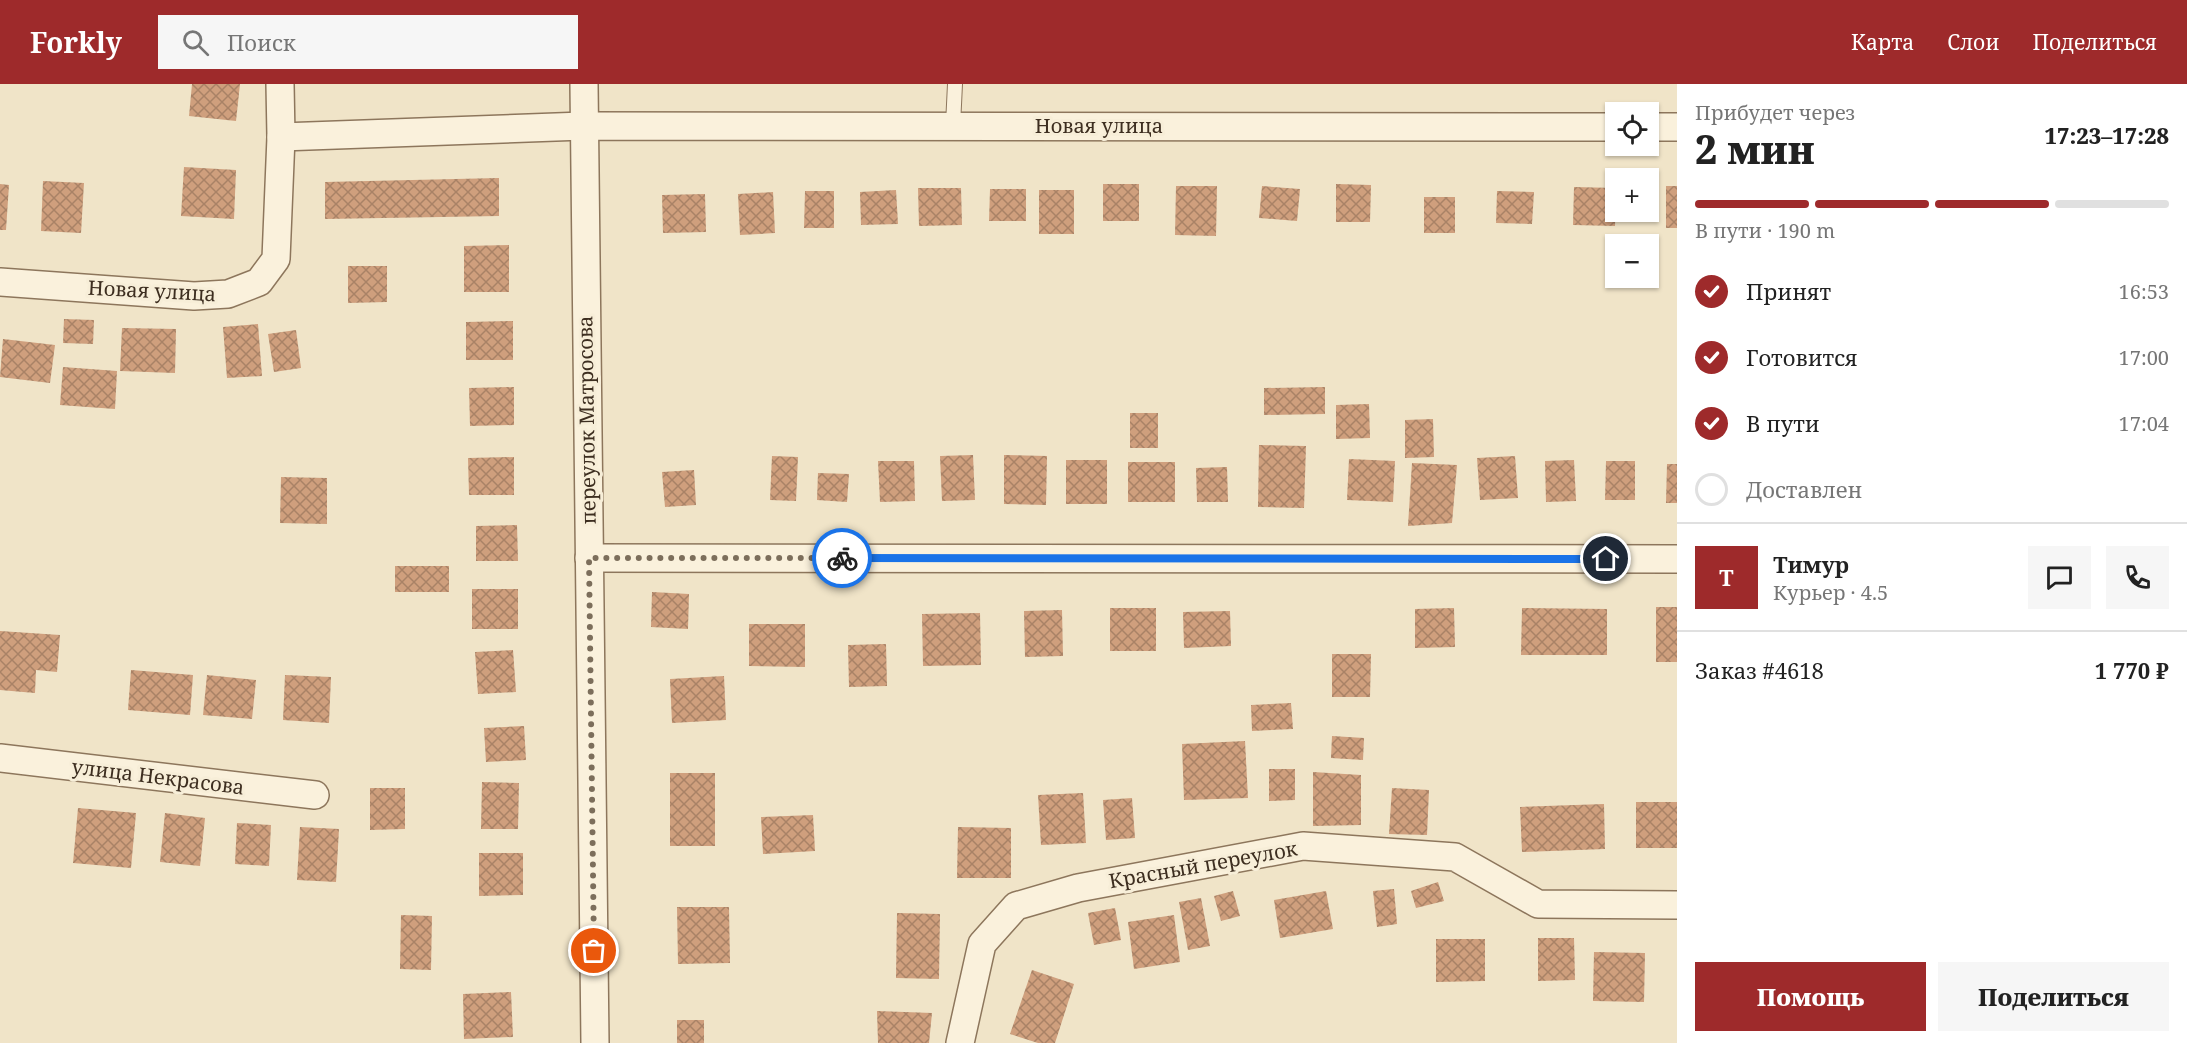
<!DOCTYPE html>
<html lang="ru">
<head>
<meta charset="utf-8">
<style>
  body { margin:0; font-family:"Noto Serif",serif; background:#f6f6f6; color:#222; height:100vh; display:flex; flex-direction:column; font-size:22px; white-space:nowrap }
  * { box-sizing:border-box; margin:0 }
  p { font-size:20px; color:#767676 }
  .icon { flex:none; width:33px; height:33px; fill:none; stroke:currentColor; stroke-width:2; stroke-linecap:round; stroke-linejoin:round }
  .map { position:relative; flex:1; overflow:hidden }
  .details { display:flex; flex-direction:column; background:#fff; width:510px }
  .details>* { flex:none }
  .buttons { position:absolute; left:1605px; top:18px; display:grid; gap:12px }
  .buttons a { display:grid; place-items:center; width:54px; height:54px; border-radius:0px; background:#fff; box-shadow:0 2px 4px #0004; font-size:30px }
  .pin { position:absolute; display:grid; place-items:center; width:51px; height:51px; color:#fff; margin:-26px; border:3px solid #fff; border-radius:50%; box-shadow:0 2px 6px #0007 }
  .courier { position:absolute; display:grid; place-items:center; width:60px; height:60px; margin:-30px; border:4px solid #1a73e8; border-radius:50%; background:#fff; color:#222; box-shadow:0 2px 8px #0007 }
  .overview em { font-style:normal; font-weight:800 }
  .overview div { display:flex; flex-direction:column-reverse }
  .overview { display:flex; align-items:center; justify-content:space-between; height:102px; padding:0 18px }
  h1 { font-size:39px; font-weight:800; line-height:45px }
  .bar { display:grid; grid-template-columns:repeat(4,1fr); gap:9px 6px; align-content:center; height:72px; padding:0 18px }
  .bar i { height:8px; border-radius:4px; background:#e0e0e0 }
  .bar .current { background:#9e2a2b }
  .bar p { grid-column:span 4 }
  .line { display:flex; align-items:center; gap:15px; padding:0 18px; border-top:2px solid #e0e0e0 }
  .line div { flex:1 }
  .round { display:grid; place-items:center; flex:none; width:63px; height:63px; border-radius:0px; background:#f6f6f6 }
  ol { padding:0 18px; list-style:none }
  li { display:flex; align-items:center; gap:18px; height:66px }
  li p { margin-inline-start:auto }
  li .icon { padding:6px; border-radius:50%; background:#9e2a2b; color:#fff; stroke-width:4 }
  li:last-child { color:#767676 }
  li i { width:33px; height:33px; border:3px solid #e0e0e0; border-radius:50% }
  .button { display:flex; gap:12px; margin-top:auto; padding:12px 18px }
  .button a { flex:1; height:69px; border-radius:0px; background:#9e2a2b; color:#fff; font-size:24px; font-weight:800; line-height:69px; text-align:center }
  .button a+a { background:#f6f6f6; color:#222 }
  header { display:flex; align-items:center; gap:36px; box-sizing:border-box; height:84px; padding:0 30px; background:#9e2a2b; color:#fff }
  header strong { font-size:28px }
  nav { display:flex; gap:33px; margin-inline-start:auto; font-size:21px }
  .search { width:420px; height:54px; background:#f6f6f6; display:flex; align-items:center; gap:15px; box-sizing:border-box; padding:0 21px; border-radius:0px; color:#767676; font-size:22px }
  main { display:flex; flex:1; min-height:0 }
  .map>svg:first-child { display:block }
</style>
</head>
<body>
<header>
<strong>Forkly</strong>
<div class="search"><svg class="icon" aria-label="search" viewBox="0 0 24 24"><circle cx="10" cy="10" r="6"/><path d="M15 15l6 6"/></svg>Поиск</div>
<nav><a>Карта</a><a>Слои</a><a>Поделиться</a></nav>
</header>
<main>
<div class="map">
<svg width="1677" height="959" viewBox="0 0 1677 959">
  <defs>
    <pattern id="building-cross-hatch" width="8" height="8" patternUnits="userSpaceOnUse" patternTransform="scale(1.5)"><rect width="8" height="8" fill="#cf9f7d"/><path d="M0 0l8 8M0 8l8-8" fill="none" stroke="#a98266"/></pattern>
  </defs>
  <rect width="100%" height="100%" fill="#f0e4c8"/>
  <!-- building -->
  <g fill="url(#building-cross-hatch)">
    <path d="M192,0H240L236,37L189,32Z"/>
    <path d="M184,83L236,86L234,135L181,132Z"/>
    <path d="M499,94V132L325,135V98Z"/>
    <path d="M43,97L84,99L81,149L41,147Z"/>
    <path d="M0,100L9,101L6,146H0Z"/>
    <rect x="1103" y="100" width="36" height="37"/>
    <path d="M1336,100L1371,101L1370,138H1336Z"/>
    <path d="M1176,102H1217L1216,152L1175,151Z"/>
    <path d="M1262,102L1300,105L1297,137L1259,134Z"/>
    <rect x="1666" y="102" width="11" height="42"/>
    <path d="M1574,103L1616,104L1615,142L1573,141Z"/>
    <path d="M918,104H961L962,141L919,142Z"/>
    <path d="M990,105H1026V137H989Z"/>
    <path d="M896,106L898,140L861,141L860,108Z"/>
    <rect x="1039" y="106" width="35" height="44"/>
    <path d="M805,107H834V144H804Z"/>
    <path d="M1497,107L1534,108L1532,140L1496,139Z"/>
    <path d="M773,108L775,149L740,151L738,110Z"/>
    <path d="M705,110L706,148L663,149L662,111Z"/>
    <rect x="1424" y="113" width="31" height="36"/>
    <path d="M509,161V208H464V162Z"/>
    <path d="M348,182H387V218L348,219Z"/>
    <path d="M64,235L94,236L93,260L63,259Z"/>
    <path d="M513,237V276H466V238Z"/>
    <path d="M258,240L262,292L227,294L223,243Z"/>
    <path d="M122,244L176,245L175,289L120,287Z"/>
    <path d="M296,246L301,284L274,288L268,250Z"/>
    <path d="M3,255L55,261L50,299L0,293Z"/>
    <path d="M63,283L117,287L115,325L60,321Z"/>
    <path d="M514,303V341L470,342L469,304Z"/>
    <path d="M1325,303V330L1264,331V304Z"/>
    <path d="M1369,320L1370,354L1336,355V321Z"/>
    <rect x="1130" y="329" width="28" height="35"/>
    <path d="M1433,335L1434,373L1405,374V336Z"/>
    <path d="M1259,361L1306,362L1304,424L1258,423Z"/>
    <path d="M973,371L975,416L942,417L940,372Z"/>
    <path d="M1004,371L1047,372L1046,421L1004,420Z"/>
    <path d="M772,372L798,373L796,417L770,416Z"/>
    <path d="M1515,372L1518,414L1480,416L1477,374Z"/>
    <path d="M514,373V411H469L468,374Z"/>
    <path d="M1349,375L1395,377L1393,418L1347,416Z"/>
    <rect x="1066" y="376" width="41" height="44"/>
    <path d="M1574,376L1576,417L1546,418L1545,377Z"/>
    <path d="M878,377H914L915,417L880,418Z"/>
    <path d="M1606,377H1635V416H1605Z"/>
    <rect x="1128" y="378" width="47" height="40"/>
    <path d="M1412,379L1457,381L1452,439L1408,442Z"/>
    <path d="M1667,380H1677V419H1666Z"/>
    <path d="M1227,383L1228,418H1197L1196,384Z"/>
    <path d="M694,386L696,421L665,423L662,388Z"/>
    <path d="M818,389L849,390L847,418L817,416Z"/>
    <path d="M281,393L327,394V440L280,439Z"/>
    <path d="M517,441L518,477H476V442Z"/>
    <rect x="395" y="482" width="54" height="26"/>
    <rect x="472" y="505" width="46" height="40"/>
    <path d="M652,508L689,510L688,545L651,543Z"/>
    <rect x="1656" y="523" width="21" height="55"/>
    <rect x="1110" y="524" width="46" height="43"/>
    <path d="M1454,524L1455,563L1415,564V525Z"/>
    <path d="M1522,524L1607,525V571H1521Z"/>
    <path d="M1062,526L1063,572L1025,573L1024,527Z"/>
    <path d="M1230,527L1231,562L1184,564L1183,528Z"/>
    <path d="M980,529L981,581L923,582L922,530Z"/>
    <path d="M749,540H805V583L749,582Z"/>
    <path d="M0,547L60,551L57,588L36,586L35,609L0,606Z"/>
    <path d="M886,560L887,602L849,603L848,561Z"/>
    <path d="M513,566L516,608L478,610L475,568Z"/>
    <path d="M1332,570H1371L1370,613H1332Z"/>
    <path d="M131,586L193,591L190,631L128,626Z"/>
    <path d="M207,591L256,596L252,635L203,631Z"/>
    <path d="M285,591L331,593L329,639L283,636Z"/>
    <path d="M724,592L726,636L672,639L670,595Z"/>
    <path d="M1291,619L1293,645L1252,647L1251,621Z"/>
    <path d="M524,642L526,676L486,678L484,644Z"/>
    <path d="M1332,652L1364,654L1363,676L1331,674Z"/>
    <path d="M1245,657L1248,714L1184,716L1182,660Z"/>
    <path d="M1269,685H1295V716L1269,717Z"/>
    <path d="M1313,688L1361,691V741L1313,742Z"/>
    <rect x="670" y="689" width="45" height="73"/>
    <path d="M482,698L519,699L518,745H481Z"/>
    <path d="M370,704H405V745L370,746Z"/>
    <path d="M1392,704L1429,706L1427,751L1389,750Z"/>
    <path d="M1083,709L1086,759L1041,761L1038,711Z"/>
    <path d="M1132,714L1135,754L1106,756L1103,716Z"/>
    <rect x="1636" y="718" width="41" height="46"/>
    <path d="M1604,720L1605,765L1522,768L1520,723Z"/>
    <path d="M78,724L136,729L131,784L73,779Z"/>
    <path d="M165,729L205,734L200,782L160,778Z"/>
    <path d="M813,731L815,767L763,770L761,733Z"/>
    <path d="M237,739L271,741L269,782L235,780Z"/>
    <path d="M300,743L339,745L336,798L297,796Z"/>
    <path d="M958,743L1011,744V794H957Z"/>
    <path d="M479,769H523V811L479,812Z"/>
    <path d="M1438,798L1444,817L1416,824L1411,807Z"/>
    <path d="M1394,805L1397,840L1377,843L1373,807Z"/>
    <path d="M1233,807L1240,832L1221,837L1214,812Z"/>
    <path d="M1326,807L1333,845L1280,854L1274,816Z"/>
    <path d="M1201,814L1210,862L1188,866L1179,818Z"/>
    <path d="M677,823H729L730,879L678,880Z"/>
    <path d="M1115,824L1121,856L1094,861L1088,829Z"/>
    <path d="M897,829L940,830L939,895L896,894Z"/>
    <path d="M401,831L432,832L431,886L400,885Z"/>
    <path d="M1174,831L1180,878L1134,885L1128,838Z"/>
    <path d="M1538,854H1574L1575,896L1538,897Z"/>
    <path d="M1436,855H1485V897L1436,898Z"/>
    <path d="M1594,868L1645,869L1644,918L1593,917Z"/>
    <path d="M1032,886L1074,900L1055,959H1038L1010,950Z"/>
    <path d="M511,908L513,953L464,955L463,910Z"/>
    <path d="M877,927L932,929L929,959H878Z"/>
    <rect x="677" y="936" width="27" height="23"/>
  </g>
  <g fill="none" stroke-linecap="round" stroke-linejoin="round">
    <!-- service casing -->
    <g stroke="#8d765c" stroke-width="16">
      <path id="service" d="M953,41L955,0"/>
    </g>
    <!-- minor casing -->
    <g stroke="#8d765c" stroke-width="30">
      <g id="minor">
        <path d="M584,0L595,959"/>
        <path d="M1648,43H1677"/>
        <path d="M281,53L583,42L1616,43"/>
        <path d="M0,198L194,212L228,210L259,198L276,175L281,53L280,0"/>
        <path d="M589,474L1677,475"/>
        <path d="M0,674L315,711"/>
        <path d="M960,959L982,860L1016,822L1078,804L1303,762L1455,773L1538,820L1677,821"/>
      </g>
    </g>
    <!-- service -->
    <use href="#service" stroke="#faf1dc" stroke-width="14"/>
    <!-- minor -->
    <use href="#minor" stroke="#faf1dc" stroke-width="27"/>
  </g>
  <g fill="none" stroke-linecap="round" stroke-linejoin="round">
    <!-- done -->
    <path stroke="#7c6e5b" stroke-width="6" stroke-dasharray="0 10.8" d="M594,867L589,474H842"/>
    <!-- route -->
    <path stroke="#1a73e8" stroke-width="8" d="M842,474L1606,475"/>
  </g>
  <g text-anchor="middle" stroke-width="6" stroke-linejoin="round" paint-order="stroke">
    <!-- street labels -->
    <g font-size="20" fill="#3d2e20" stroke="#f7eed8">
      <text x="1099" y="49">Новая улица</text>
      <text transform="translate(152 207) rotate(3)" y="7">Новая улица</text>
      <text transform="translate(587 336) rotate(-91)" y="7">переулок Матросова</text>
      <text transform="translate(158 693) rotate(7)" y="7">улица Некрасова</text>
      <text transform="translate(1203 781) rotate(-10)" y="7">Красный переулок</text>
    </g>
  </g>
</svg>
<div class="buttons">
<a><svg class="icon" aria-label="locate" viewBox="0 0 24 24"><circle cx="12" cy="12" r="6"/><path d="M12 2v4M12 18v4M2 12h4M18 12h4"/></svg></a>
<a>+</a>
<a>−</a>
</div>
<div class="pin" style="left:594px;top:867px;background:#ea580c"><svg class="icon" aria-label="bag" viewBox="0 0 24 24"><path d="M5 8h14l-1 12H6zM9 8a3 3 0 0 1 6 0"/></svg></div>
<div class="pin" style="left:1606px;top:475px;background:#1f2937"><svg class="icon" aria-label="home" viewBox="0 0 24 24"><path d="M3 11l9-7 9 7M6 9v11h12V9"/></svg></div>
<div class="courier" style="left:842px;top:474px"><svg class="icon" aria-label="bike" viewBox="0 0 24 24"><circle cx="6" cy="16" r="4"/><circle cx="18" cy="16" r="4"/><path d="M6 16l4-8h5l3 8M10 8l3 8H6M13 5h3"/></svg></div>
</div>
<section class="details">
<div class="overview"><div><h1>2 мин</h1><p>Прибудет через</p></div><em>17:23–17:28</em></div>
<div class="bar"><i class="current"></i><i class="current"></i><i class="current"></i><i></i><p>В пути · 190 m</p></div>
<ol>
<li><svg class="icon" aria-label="check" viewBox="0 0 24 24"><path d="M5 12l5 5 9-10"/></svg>Принят<p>16:53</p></li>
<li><svg class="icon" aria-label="check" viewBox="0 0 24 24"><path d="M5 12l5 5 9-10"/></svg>Готовится<p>17:00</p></li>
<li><svg class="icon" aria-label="check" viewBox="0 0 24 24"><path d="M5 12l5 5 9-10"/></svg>В пути<p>17:04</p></li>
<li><i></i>Доставлен</li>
</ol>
<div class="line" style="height:108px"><b class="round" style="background:#9e2a2b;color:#fff">Т</b><div><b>Тимур</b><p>Курьер · 4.5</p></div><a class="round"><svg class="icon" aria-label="chat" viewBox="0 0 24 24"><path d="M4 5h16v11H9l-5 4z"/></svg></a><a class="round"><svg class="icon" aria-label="phone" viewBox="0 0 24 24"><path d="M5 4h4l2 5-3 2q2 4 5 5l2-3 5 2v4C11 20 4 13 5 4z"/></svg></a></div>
<div class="line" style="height:78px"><div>Заказ #4618</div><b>1 770 ₽</b></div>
<div class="button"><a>Помощь</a><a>Поделиться</a></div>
</section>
</main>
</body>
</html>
